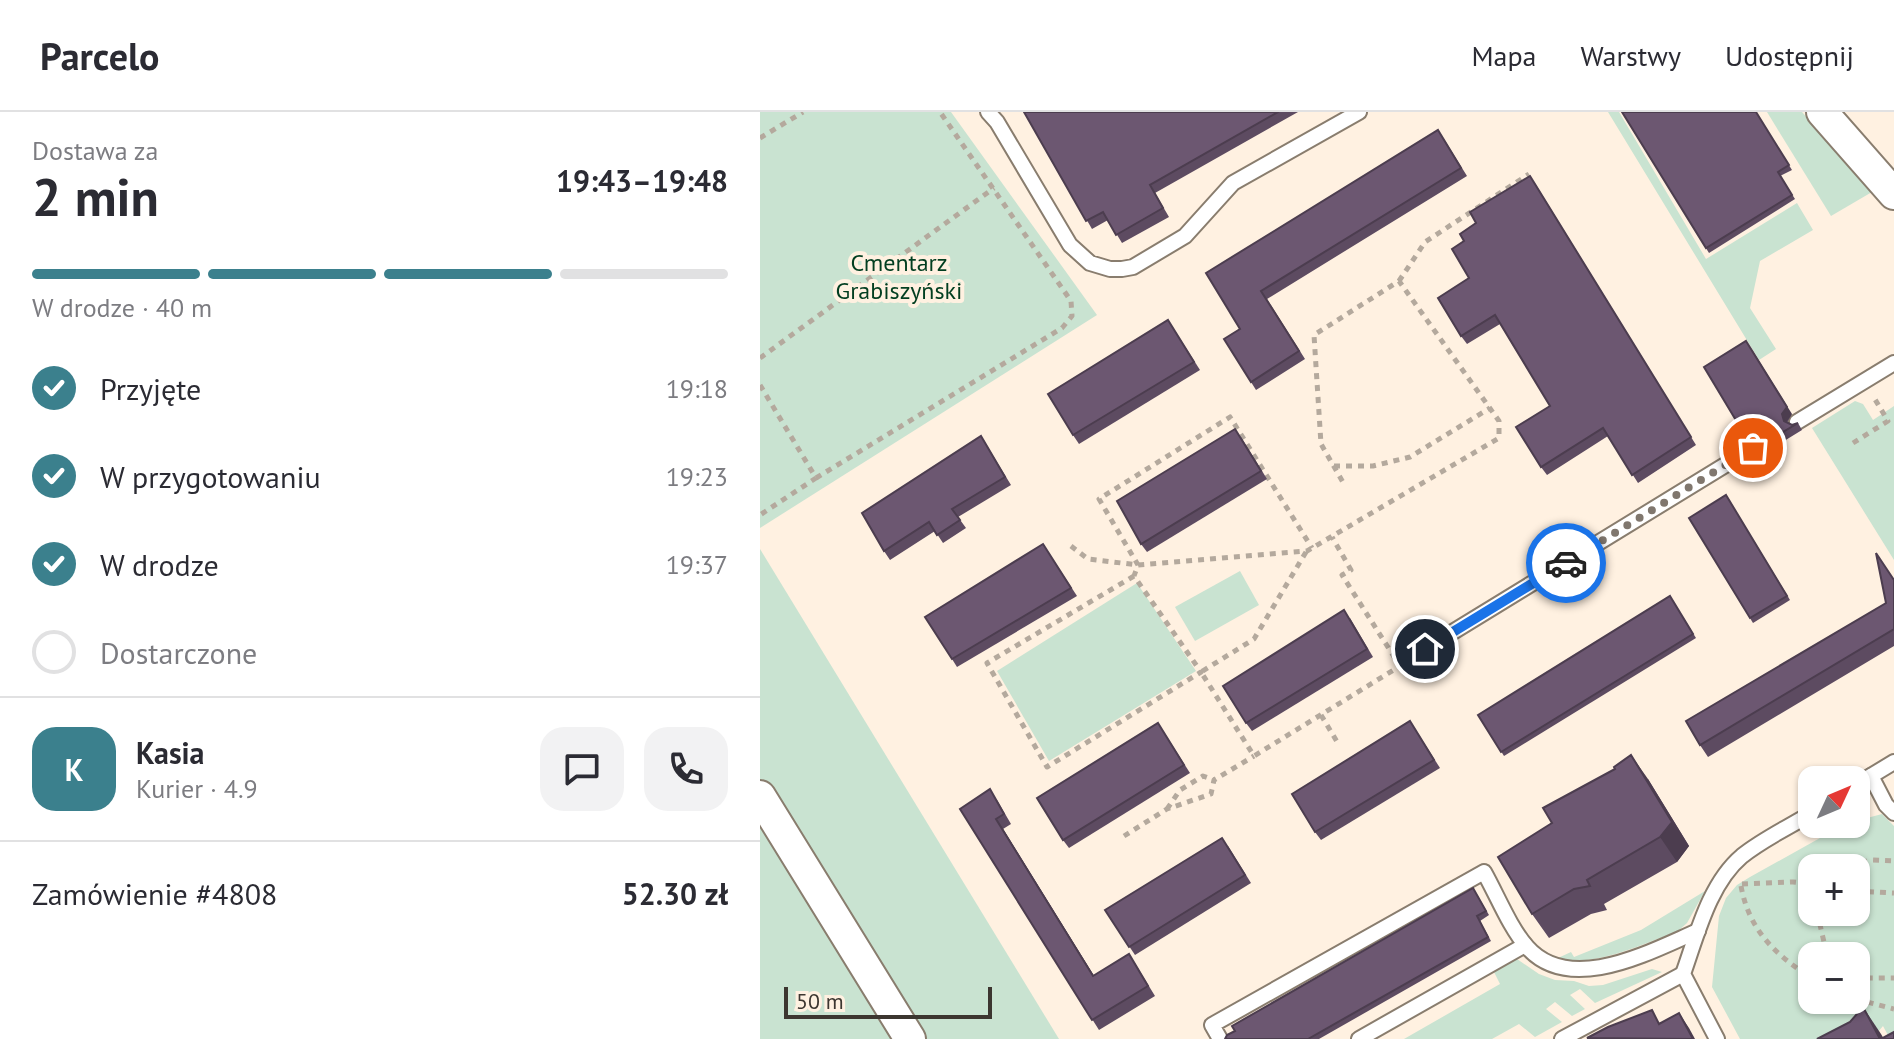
<!DOCTYPE html>
<html lang="pl">
<head>
<meta charset="utf-8">
<style>
  body { margin:0; font-family:"PT Sans",sans-serif; background:#f2f2f3; color:#2b2b33; height:100vh; display:flex; flex-direction:column; font-size:30px; white-space:nowrap }
  * { box-sizing:border-box; margin:0 }
  p { font-size:26px; color:#7c7c81 }
  .icon { flex:none; width:44px; height:44px; fill:none; stroke:currentColor; stroke-width:2; stroke-linecap:round; stroke-linejoin:round }
  .map { position:relative; flex:1; overflow:hidden }
  .drawer { display:flex; flex-direction:column; background:#fff; width:760px }
  .drawer>* { flex:none }
  .needle { width:52px; rotate:46deg }
  .fabs { position:absolute; left:1038px; top:654px; display:grid; gap:16px }
  .fabs a { display:grid; place-items:center; width:72px; height:72px; border-radius:16px; background:#fff; box-shadow:0 2px 6px #0004; font-size:40px }
  .scale { position:absolute; left:24px; bottom:20px; width:208px; box-sizing:border-box; padding-left:8px; border:4px solid #3c3630; border-top:0; font-size:22px; line-height:28px; white-space:nowrap; color:#3c3630; -webkit-text-stroke:6px #fff1e1; paint-order:stroke }
  .pin { position:absolute; display:grid; place-items:center; width:68px; height:68px; color:#fff; margin:-34px; border:4px solid #fff; border-radius:50%; box-shadow:0 2px 8px #0007 }
  .courier { position:absolute; display:grid; place-items:center; width:80px; height:80px; margin:-40px; border:6px solid #1a73e8; border-radius:50%; background:#fff; color:#222; box-shadow:0 2px 10px #0007 }
  .overview em { font-style:normal; font-weight:700 }
  .overview div { display:flex; flex-direction:column-reverse }
  .overview { display:flex; align-items:center; justify-content:space-between; height:136px; padding:0 32px }
  h1 { font-size:52px; font-weight:700; line-height:60px }
  .bar { display:grid; grid-template-columns:repeat(4,1fr); gap:12px 8px; align-content:center; height:96px; padding:0 32px }
  .bar i { height:10px; border-radius:6px; background:#e1e1e2 }
  .bar .active { background:#3b808d }
  .bar p { grid-column:span 4 }
  .line { display:flex; align-items:center; gap:20px; padding:0 32px; border-top:2px solid #e1e1e2 }
  .line div { flex:1 }
  .round { display:grid; place-items:center; flex:none; width:84px; height:84px; border-radius:24px; background:#f2f2f3 }
  ol { padding:0 32px; list-style:none }
  li { display:flex; align-items:center; gap:24px; height:88px }
  li p { margin-inline-start:auto }
  li .icon { padding:8px; border-radius:50%; background:#3b808d; color:#fff; stroke-width:4 }
  li:last-child { color:#7c7c81 }
  li i { width:44px; height:44px; border:4px solid #e1e1e2; border-radius:50% }
  header { display:flex; align-items:center; gap:48px; box-sizing:border-box; height:112px; padding:0 40px; background:#fff; border-bottom:2px solid #e1e1e2 }
  header strong { font-size:38px }
  nav { display:flex; gap:44px; margin-inline-start:auto; font-size:28px }
  main { display:flex; flex:1; min-height:0 }
  .map>svg:first-child { display:block }
</style>
</head>
<body>
<header>
<strong>Parcelo</strong>
<nav><a>Mapa</a><a>Warstwy</a><a>Udostępnij</a></nav>
</header>
<main>
<section class="drawer">
<div class="overview"><div><h1>2 min</h1><p>Dostawa za</p></div><em>19:43–19:48</em></div>
<div class="bar"><i class="active"></i><i class="active"></i><i class="active"></i><i></i><p>W drodze · 40 m</p></div>
<ol>
<li><svg class="icon" aria-label="check" viewBox="0 0 24 24"><path d="M5 12l5 5 9-10"/></svg>Przyjęte<p>19:18</p></li>
<li><svg class="icon" aria-label="check" viewBox="0 0 24 24"><path d="M5 12l5 5 9-10"/></svg>W przygotowaniu<p>19:23</p></li>
<li><svg class="icon" aria-label="check" viewBox="0 0 24 24"><path d="M5 12l5 5 9-10"/></svg>W drodze<p>19:37</p></li>
<li><i></i>Dostarczone</li>
</ol>
<div class="line" style="height:144px"><b class="round" style="background:#3b808d;color:#fff">K</b><div><b>Kasia</b><p>Kurier · 4.9</p></div><a class="round"><svg class="icon" aria-label="chat" viewBox="0 0 24 24"><path d="M4 5h16v11H9l-5 4z"/></svg></a><a class="round"><svg class="icon" aria-label="phone" viewBox="0 0 24 24"><path d="M5 4h4l2 5-3 2q2 4 5 5l2-3 5 2v4C11 20 4 13 5 4z"/></svg></a></div>
<div class="line" style="height:104px"><div>Zamówienie #4808</div><b>52.30 zł</b></div>
</section>
<div class="map">
<svg width="1134" height="927" viewBox="0 0 1134 927">
  <rect width="100%" height="100%" fill="#fff1e1"/>
  <!-- green -->
  <g fill="#c9e3d1" fill-rule="evenodd">
    <path d="M0,0H191L337,203L0,416Z"/>
    <path d="M848,0H859L946,147L1037,91L1053,118L1000,149L990,196L1016,237L999,248Z"/>
    <path d="M1007,0H1042L1112,80L1071,104Z"/>
    <path d="M1095,289L1103,292L1113,308L1134,294V448L1052,316Z"/>
    <path d="M0,437L299,927H0Z"/>
    <path d="M480,459L499,493L435,529L415,495Z"/>
    <path d="M377,471L436,559L289,649L237,559Z"/>
    <path d="M1122,702L1134,714V927H1130L1123,914L1112,927H980L952,875L959,804L966,786L977,773L990,765L1085,712H1096V709ZM1052,756H1096V800H1052ZM1052,844H1096V888H1052Z"/>
    <path d="M945,779L927,811L918,819C886,831 831,857 798,846L811,840L814,845L881,818Z"/>
    <path d="M757,847L779,862L795,868L814,869L829,874L843,873L892,857L902,860L835,891L820,877L810,883L825,897L812,904L795,890L786,897L802,910L775,925L759,912L732,927H644L740,872L732,856L745,849Z"/>
  </g>
  <g fill="none" stroke-linecap="round" stroke-linejoin="round">
    <!-- lane casing -->
    <g stroke="#897d6e" stroke-width="18">
      <g id="lane">
        <path d="M228,0L237,10L310,133L330,151L350,157H362L373,155L425,124L473,71L599,0"/>
        <path d="M1037,310L1134,251"/>
        <path d="M665,537L993,336"/>
        <path d="M1111,664L1126,693L1134,701"/>
        <path d="M1096,673L1134,650"/>
        <path d="M460,927L452,913L724,760C737,783 750,816 767,835C810,884 891,839 938,819"/>
        <path d="M599,927L765,833"/>
        <path d="M802,927L923,862"/>
        <path d="M957,927L923,862C937,823 949,772 982,744C1003,727 1029,715 1052,701"/>
      </g>
    </g>
    <!-- street casing -->
    <g stroke="#897d6e" stroke-width="34">
      <g id="street">
        <path d="M1062,0L1134,82"/>
        <path d="M0,684L150,927"/>
      </g>
    </g>
    <!-- path -->
    <g stroke="#b4a99d" stroke-width="5" stroke-dasharray="6 6" stroke-linecap="butt">
      <path d="M0,26L43,0"/>
      <path d="M639,169L665,130L769,62"/>
      <path d="M0,246L234,76"/>
      <path d="M0,273L56,366L0,403"/>
      <path d="M1093,331L1128,309L1113,284"/>
      <path d="M574,354H613L650,345L730,296"/>
      <path d="M56,366L302,216L312,204L311,189L180,0"/>
      <path d="M311,434L328,447L378,453L547,439L739,326V309L639,169L554,223L561,332L584,372"/>
      <path d="M546,440L494,527L441,560L494,644L640,554L582,463L591,458L572,425"/>
      <path d="M374,464L227,551L287,655L441,560L374,464L378,453L339,387L470,305L552,436"/>
      <path d="M561,603L579,633"/>
      <path d="M407,697L420,678L443,664L454,668"/>
      <path d="M364,724L407,697L451,682L454,668L494,644"/>
      <path d="M1078,756L1111,748L1134,749"/>
      <path d="M982,772L1033,770L1052,772"/>
      <path d="M981,774C989,818 1015,843 1052,866"/>
      <path d="M1096,779L1134,781"/>
      <path d="M1057,800L1064,830L1075,844"/>
      <path d="M1096,860L1110,866H1134"/>
      <path d="M1096,887L1134,897"/>
    </g>
    <!-- lane -->
    <use href="#lane" stroke="#fff" stroke-width="14"/>
    <!-- street -->
    <use href="#street" stroke="#fff" stroke-width="30"/>
  </g>
  <!-- wall -->
  <g fill="#5d4b61">
    <path d="M264,0H538L395,81L409,105L362,131L348,108L332,117Z"/>
    <path d="M862,0H996L1032,58L1020,64L1035,87L949,141Z"/>
    <path d="M684,27L707,64L507,187L545,247L496,278L491,270L480,217L446,161Z"/>
    <path d="M776,73L936,333L878,371L848,324L787,363L781,355L790,294L740,212L707,232L701,224L709,166L704,129Z"/>
    <path d="M408,208L440,258L319,332L313,323Z"/>
    <path d="M1032,302L1027,311L1032,313L1038,311L1042,318L998,345L993,338L997,333V327H988L983,320Z"/>
    <path d="M221,324L251,373L198,405L206,416L183,431L175,419L130,448L124,439Z"/>
    <path d="M481,325L507,367L387,440L381,432Z"/>
    <path d="M966,383L1030,488L993,511L929,406Z"/>
    <path d="M283,432L317,484L197,555L192,547Z"/>
    <path d="M1134,467V534L948,645L940,633L1126,491Z"/>
    <path d="M910,484L936,526L744,644L718,603Z"/>
    <path d="M590,506L613,545L492,619L486,611Z"/>
    <path d="M650,609L680,656L561,728L555,720Z"/>
    <path d="M398,611L430,661L309,736L303,728Z"/>
    <path d="M888,667L929,734L917,750L844,792L847,798L831,802L789,826L772,802Z"/>
    <path d="M237,688L251,712L243,717L334,864L376,853L395,884L339,918L200,697Z"/>
    <path d="M468,734L491,771L375,843L345,798Z"/>
    <path d="M713,776L729,803L720,809L731,829L559,927H465Z"/>
  </g>
  <!-- shaded-wall -->
  <g fill="#4c3d4f">
    <path d="M991,236L1032,302L1027,309L1029,316L1024,309Z"/>
    <path d="M871,643L888,667L929,734L917,750L900,725Z"/>
    <path d="M236,707L243,717L341,875L333,864Z"/>
    <path d="M1103,895L1121,922L1124,927H1120Z"/>
    <path d="M919,901L929,916L935,927H933Z"/>
  </g>
  <!-- building -->
  <g fill="#6c5771" stroke="#4c3d4f" stroke-width="2">
    <path d="M264,0H518L390,73L403,96L356,123L343,100L326,109Z"/>
    <path d="M862,0H996L1029,53L1018,60L1032,83L946,136Z"/>
    <path d="M678,18L701,56L501,179L539,239L491,270L464,227L480,217L446,161Z"/>
    <path d="M770,64L931,325L872,363L843,316L781,355L756,315L790,294L735,203L701,224L678,186L709,166L692,137L704,129L700,122L716,111L710,100Z"/>
    <path d="M408,208L434,250L313,323L288,282Z"/>
    <path d="M986,229L1027,295L1022,302L1024,309L1032,313L1038,311L993,338L997,333V324L992,320H983L944,255Z"/>
    <path d="M475,317L501,359L381,432L357,389Z"/>
    <path d="M221,324L245,365L192,397L200,408L177,423L169,410L124,439L102,401Z"/>
    <path d="M966,383L1027,484L990,506L929,406Z"/>
    <path d="M283,432L311,476L192,547L165,505Z"/>
    <path d="M1116,441L1134,468V517L940,633L926,609L1126,491Z"/>
    <path d="M910,484L933,522L741,640L718,603Z"/>
    <path d="M584,498L607,537L486,611L463,574Z"/>
    <path d="M650,609L674,648L555,720L532,682Z"/>
    <path d="M398,611L424,653L303,728L277,686Z"/>
    <path d="M871,643L912,710L900,725L827,768L830,774L814,777L772,802L738,745L792,711L783,696L855,657L854,655Z"/>
    <path d="M230,677L244,702L236,707L333,864L369,842L388,874L332,908L200,697Z"/>
    <path d="M462,726L485,763L369,835L345,798Z"/>
    <path d="M713,776L726,799L717,804L728,825L548,927H465L467,923L475,919L472,914Z"/>
    <path d="M1103,895L1120,927H1057L1090,910Z"/>
    <path d="M892,898L899,912L919,901L933,927L827,926L848,915Z"/>
    <path d="M1134,920V927H1121Z"/>
  </g>
  <g fill="none" stroke-linecap="round" stroke-linejoin="round">
    <!-- done -->
    <path stroke="#80776e" stroke-width="8" stroke-dasharray="0 14.4" d="M806,451L993,336"/>
    <!-- route -->
    <path stroke="#1a73e8" stroke-width="10" d="M665,537L806,451"/>
  </g>
  <g text-anchor="middle" stroke-width="8" stroke-linejoin="round" paint-order="stroke">
    <!-- park labels -->
    <g font-size="24" fill="#023e20" stroke="#fff1e1">
      <text x="139" y="159">Cmentarz<tspan x="139" dy="28">Grabiszyński</tspan></text>
    </g>
  </g>
</svg>
<div class="fabs">
<a><svg class="needle" viewBox="-14 -14 28 28"><path d="M0-13l5 13h-10z" fill="#e53935"/><path d="M0 13l5-13h-10z" fill="#7c7c81"/></svg></a>
<a>+</a>
<a>−</a>
</div>
<div class="scale">50 m</div>
<div class="pin" style="left:993px;top:336px;background:#ea580c"><svg class="icon" aria-label="bag" viewBox="0 0 24 24"><path d="M5 8h14l-1 12H6zM9 8a3 3 0 0 1 6 0"/></svg></div>
<div class="pin" style="left:665px;top:537px;background:#1f2937"><svg class="icon" aria-label="home" viewBox="0 0 24 24"><path d="M3 11l9-7 9 7M6 9v11h12V9"/></svg></div>
<div class="courier" style="left:806px;top:451px"><svg class="icon" aria-label="car" viewBox="0 0 24 24"><path d="M5 17H2v-5l4-1 3-4h7l3 4 3 1v5h-3M9 17h6M6 11h13"/><circle cx="7" cy="17" r="2"/><circle cx="17" cy="17" r="2"/></svg></div>
</div>
</main>
</body>
</html>
